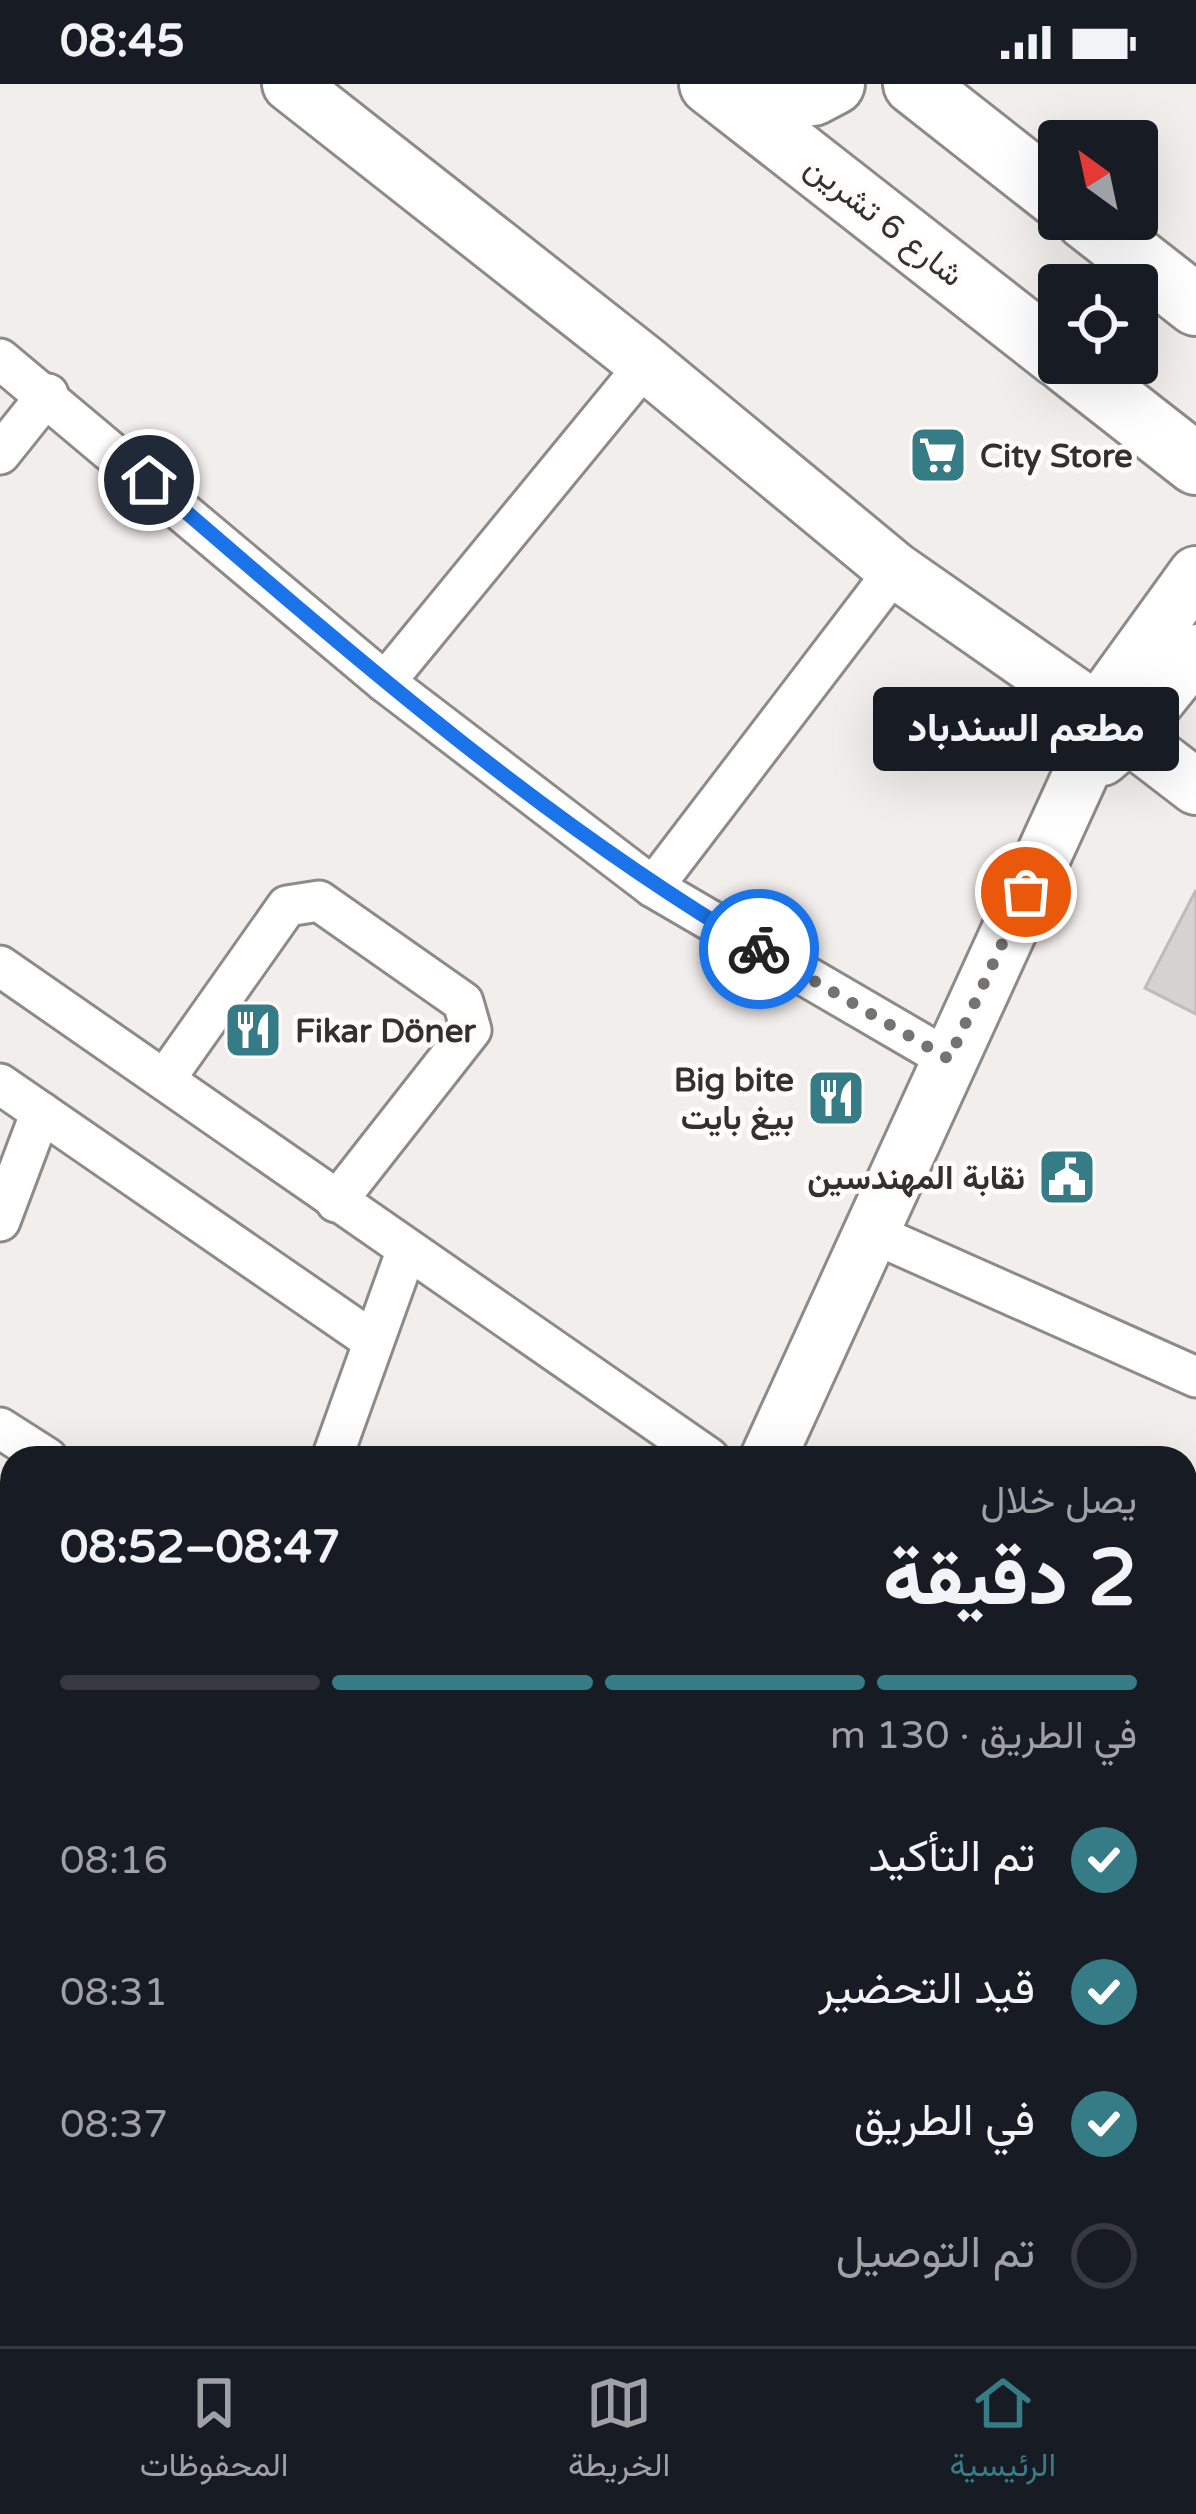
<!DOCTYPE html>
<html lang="ar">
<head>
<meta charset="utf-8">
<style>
  body { margin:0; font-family:"Varela Round",Vazirmatn,sans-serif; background:#242831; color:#f1f3f6; direction:rtl; height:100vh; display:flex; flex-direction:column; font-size:45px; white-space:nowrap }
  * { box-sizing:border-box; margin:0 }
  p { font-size:39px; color:#9ea1a6 }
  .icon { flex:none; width:66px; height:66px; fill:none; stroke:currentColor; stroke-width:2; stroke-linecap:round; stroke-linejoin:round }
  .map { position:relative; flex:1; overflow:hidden; direction:ltr }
  .drawer { position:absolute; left:0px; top:1362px; width:1197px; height:900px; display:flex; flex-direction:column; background:#171b24; border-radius:36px 36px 0 0; box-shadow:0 12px 48px #0002; direction:rtl }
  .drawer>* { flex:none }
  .needle { width:78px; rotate:327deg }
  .tools { position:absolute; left:1038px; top:36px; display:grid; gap:24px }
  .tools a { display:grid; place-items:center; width:120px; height:120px; border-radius:12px; background:#171b24; box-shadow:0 12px 48px #0002; font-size:60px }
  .pin { position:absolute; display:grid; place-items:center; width:102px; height:102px; color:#fff; margin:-51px; border:6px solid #fff; border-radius:50%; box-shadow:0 3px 12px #0007 }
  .courier { position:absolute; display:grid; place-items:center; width:120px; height:120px; margin:-60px; border:9px solid #1a73e8; border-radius:50%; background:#fff; color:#222; box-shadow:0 3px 15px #0007 }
  .bubble { position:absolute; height:84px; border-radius:12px; background:#171b24; box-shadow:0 12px 48px #0002; font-size:39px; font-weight:800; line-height:84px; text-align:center; direction:rtl }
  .head em { font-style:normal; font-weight:800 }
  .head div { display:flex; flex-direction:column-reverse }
  .head { display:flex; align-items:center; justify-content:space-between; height:204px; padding:0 60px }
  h1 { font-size:78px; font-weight:800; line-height:90px }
  .bar { display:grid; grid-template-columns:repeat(4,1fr); gap:18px 12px; align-content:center; height:144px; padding:0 60px }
  .bar i { height:15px; border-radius:9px; background:#363941 }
  .bar .selected { background:#357c87 }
  .bar p { grid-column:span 4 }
  ol { padding:0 60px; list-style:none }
  li { display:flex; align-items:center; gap:36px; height:132px }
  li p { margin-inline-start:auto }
  li .icon { padding:12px; border-radius:50%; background:#357c87; color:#fff; stroke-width:4 }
  li:last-child { color:#9ea1a6 }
  li i { width:66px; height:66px; border:6px solid #363941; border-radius:50% }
  .status { display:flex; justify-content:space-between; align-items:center; height:84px; padding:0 60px; background:#171b24; direction:ltr }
  .status svg { height:33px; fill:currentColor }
  .dock { display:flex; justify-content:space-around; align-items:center; height:168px; border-top:3px solid #363941; background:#171b24; font-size:33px; color:#9ea1a6 }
  .dock a { display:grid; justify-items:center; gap:6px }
  .dock .selected { color:#357c87 }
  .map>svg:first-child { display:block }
</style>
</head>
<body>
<div class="status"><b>08:45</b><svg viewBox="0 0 49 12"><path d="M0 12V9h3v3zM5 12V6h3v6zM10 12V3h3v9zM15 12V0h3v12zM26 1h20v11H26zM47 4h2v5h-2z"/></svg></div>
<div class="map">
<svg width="1196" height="2262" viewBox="0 0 1196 2262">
  <rect width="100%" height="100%" fill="#f2eeec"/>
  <!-- building -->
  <g fill="#d5d2d0" stroke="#bebbb9" stroke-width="3">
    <path d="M1196,806V930L1145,904Z"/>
    <path d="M0,1807L12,1812V2013L0,2031Z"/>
  </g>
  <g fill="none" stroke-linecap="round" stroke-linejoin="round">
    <!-- street casing -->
    <g stroke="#8e8a88" stroke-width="45">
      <g id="street">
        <path d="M0,275L385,598L653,803L948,975"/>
        <path d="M0,370L48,310"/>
        <path d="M385,598L646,280"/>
        <path d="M653,803L895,486"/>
        <path d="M0,882L709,1374"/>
        <path d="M165,995L287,822L319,817L463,918L471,946L336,1118"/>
        <path d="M0,1000L373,1257"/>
        <path d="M0,1137L41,1028"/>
        <path d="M870,1148L1196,1293"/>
        <path d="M0,1344L47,1374"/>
        <path d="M332,1374L406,1168"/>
        <path d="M1185,1620L1196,1595"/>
        <path d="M0,2187L12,2159"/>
        <path d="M972,2250L996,2262"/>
      </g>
    </g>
    <!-- secondary casing -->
    <g stroke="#8e8a88" stroke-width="60">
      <g id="secondary">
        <path d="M290,0L646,280L895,486L1097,627L1196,703"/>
        <path d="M1102,674L1129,651L1196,568"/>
        <path d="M768,1374L1084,683L1097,627L1196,490"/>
        <path d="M306,2262L314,2250"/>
      </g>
    </g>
    <!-- primary casing -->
    <g stroke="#8e8a88" stroke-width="66">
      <g id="primary">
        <path d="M710,0L1059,273"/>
        <path d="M914,0L1059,114"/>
        <path d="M737,20L813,11L834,0"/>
        <path d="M1086,135L1196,221"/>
        <path d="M1067,279L1196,380"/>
      </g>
    </g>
    <!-- street -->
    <use href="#street" stroke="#fff" stroke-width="39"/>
    <!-- secondary -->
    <use href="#secondary" stroke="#fff" stroke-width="54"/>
    <!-- primary -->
    <use href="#primary" stroke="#fff" stroke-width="60"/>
  </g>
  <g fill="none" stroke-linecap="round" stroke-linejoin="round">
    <!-- done -->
    <path stroke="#757372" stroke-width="12" stroke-dasharray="0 21.6" d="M759,865L949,975L1026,808"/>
    <!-- route -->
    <path stroke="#1a73e8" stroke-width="15" d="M149,396C343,563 538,735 759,865"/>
  </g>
  <!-- icons -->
  <defs>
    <g id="supermarket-square" transform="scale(3)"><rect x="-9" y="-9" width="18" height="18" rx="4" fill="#357c87" stroke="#fffcfa"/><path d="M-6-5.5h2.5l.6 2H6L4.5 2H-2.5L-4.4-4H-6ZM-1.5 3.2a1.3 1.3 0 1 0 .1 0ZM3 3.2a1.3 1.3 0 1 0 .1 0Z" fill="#fff"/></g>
    <g id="restaurant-square" transform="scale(3)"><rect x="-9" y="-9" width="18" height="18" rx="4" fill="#357c87" stroke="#fffcfa"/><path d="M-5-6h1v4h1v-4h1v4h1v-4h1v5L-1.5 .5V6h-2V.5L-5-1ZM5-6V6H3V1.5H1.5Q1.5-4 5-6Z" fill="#fff"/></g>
    <g id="civic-square" transform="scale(3)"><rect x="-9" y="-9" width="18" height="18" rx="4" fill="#357c87" stroke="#fffcfa"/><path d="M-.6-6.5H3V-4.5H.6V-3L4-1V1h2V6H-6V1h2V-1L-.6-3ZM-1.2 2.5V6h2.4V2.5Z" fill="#fff"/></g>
  </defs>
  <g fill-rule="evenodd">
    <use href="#supermarket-square" x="938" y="371"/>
    <use href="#restaurant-square" x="253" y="946"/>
    <use href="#restaurant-square" x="836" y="1014"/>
    <use href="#civic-square" x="1067" y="1093"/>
  </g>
  <g text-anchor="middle" stroke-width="10" stroke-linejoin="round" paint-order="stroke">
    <!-- street labels -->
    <g font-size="33" fill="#323130" stroke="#fffcfa">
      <text transform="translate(885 136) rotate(38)" y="12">شارع 6 تشرين</text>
    </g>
    <!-- poi labels -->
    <g font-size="33" font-weight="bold" fill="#323130" stroke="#fffcfa" text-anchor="start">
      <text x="980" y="383">City Store</text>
      <text x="295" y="958">Fikar Döner</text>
      <text x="794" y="1007" text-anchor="end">Big bite<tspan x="794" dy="38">بيغ بايت</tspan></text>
      <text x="1025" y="1105" text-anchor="end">نقابة المهندسين</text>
    </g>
  </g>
</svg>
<div class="tools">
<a><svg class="needle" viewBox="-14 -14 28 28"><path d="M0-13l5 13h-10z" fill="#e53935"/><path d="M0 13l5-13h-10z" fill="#9ea1a6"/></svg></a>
<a><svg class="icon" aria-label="locate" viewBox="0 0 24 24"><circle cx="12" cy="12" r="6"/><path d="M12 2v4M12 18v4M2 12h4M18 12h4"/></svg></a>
</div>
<div class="pin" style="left:1026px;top:808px;background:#ea580c"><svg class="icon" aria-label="bag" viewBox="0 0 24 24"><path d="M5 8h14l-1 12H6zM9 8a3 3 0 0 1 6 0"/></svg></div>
<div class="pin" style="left:149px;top:396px;background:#1f2937"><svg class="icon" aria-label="home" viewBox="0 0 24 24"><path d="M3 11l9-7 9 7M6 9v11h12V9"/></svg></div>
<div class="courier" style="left:759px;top:865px"><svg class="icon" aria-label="bike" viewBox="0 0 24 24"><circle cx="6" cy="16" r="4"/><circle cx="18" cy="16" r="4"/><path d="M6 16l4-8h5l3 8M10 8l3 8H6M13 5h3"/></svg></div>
<div class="bubble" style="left:873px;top:603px;width:306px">مطعم السندباد</div>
<section class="drawer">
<div class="head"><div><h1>2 دقيقة</h1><p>يصل خلال</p></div><em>08:47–08:52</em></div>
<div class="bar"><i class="selected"></i><i class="selected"></i><i class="selected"></i><i></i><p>في الطريق · 130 m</p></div>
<ol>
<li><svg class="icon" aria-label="check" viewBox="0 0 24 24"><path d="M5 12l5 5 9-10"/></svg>تم التأكيد<p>08:16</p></li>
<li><svg class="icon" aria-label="check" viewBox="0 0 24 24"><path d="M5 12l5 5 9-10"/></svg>قيد التحضير<p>08:31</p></li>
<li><svg class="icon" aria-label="check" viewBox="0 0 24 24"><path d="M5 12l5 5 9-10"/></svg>في الطريق<p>08:37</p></li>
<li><i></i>تم التوصيل</li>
</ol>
</section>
</div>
<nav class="dock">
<a class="selected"><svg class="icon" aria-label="home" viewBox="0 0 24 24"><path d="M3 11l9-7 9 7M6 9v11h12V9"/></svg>الرئيسية</a>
<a><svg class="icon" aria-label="map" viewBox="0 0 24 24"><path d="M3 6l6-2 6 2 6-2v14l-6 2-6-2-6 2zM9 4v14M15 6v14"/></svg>الخريطة</a>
<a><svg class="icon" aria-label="saved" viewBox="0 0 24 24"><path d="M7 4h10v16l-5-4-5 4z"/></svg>المحفوظات</a>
</nav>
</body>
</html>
